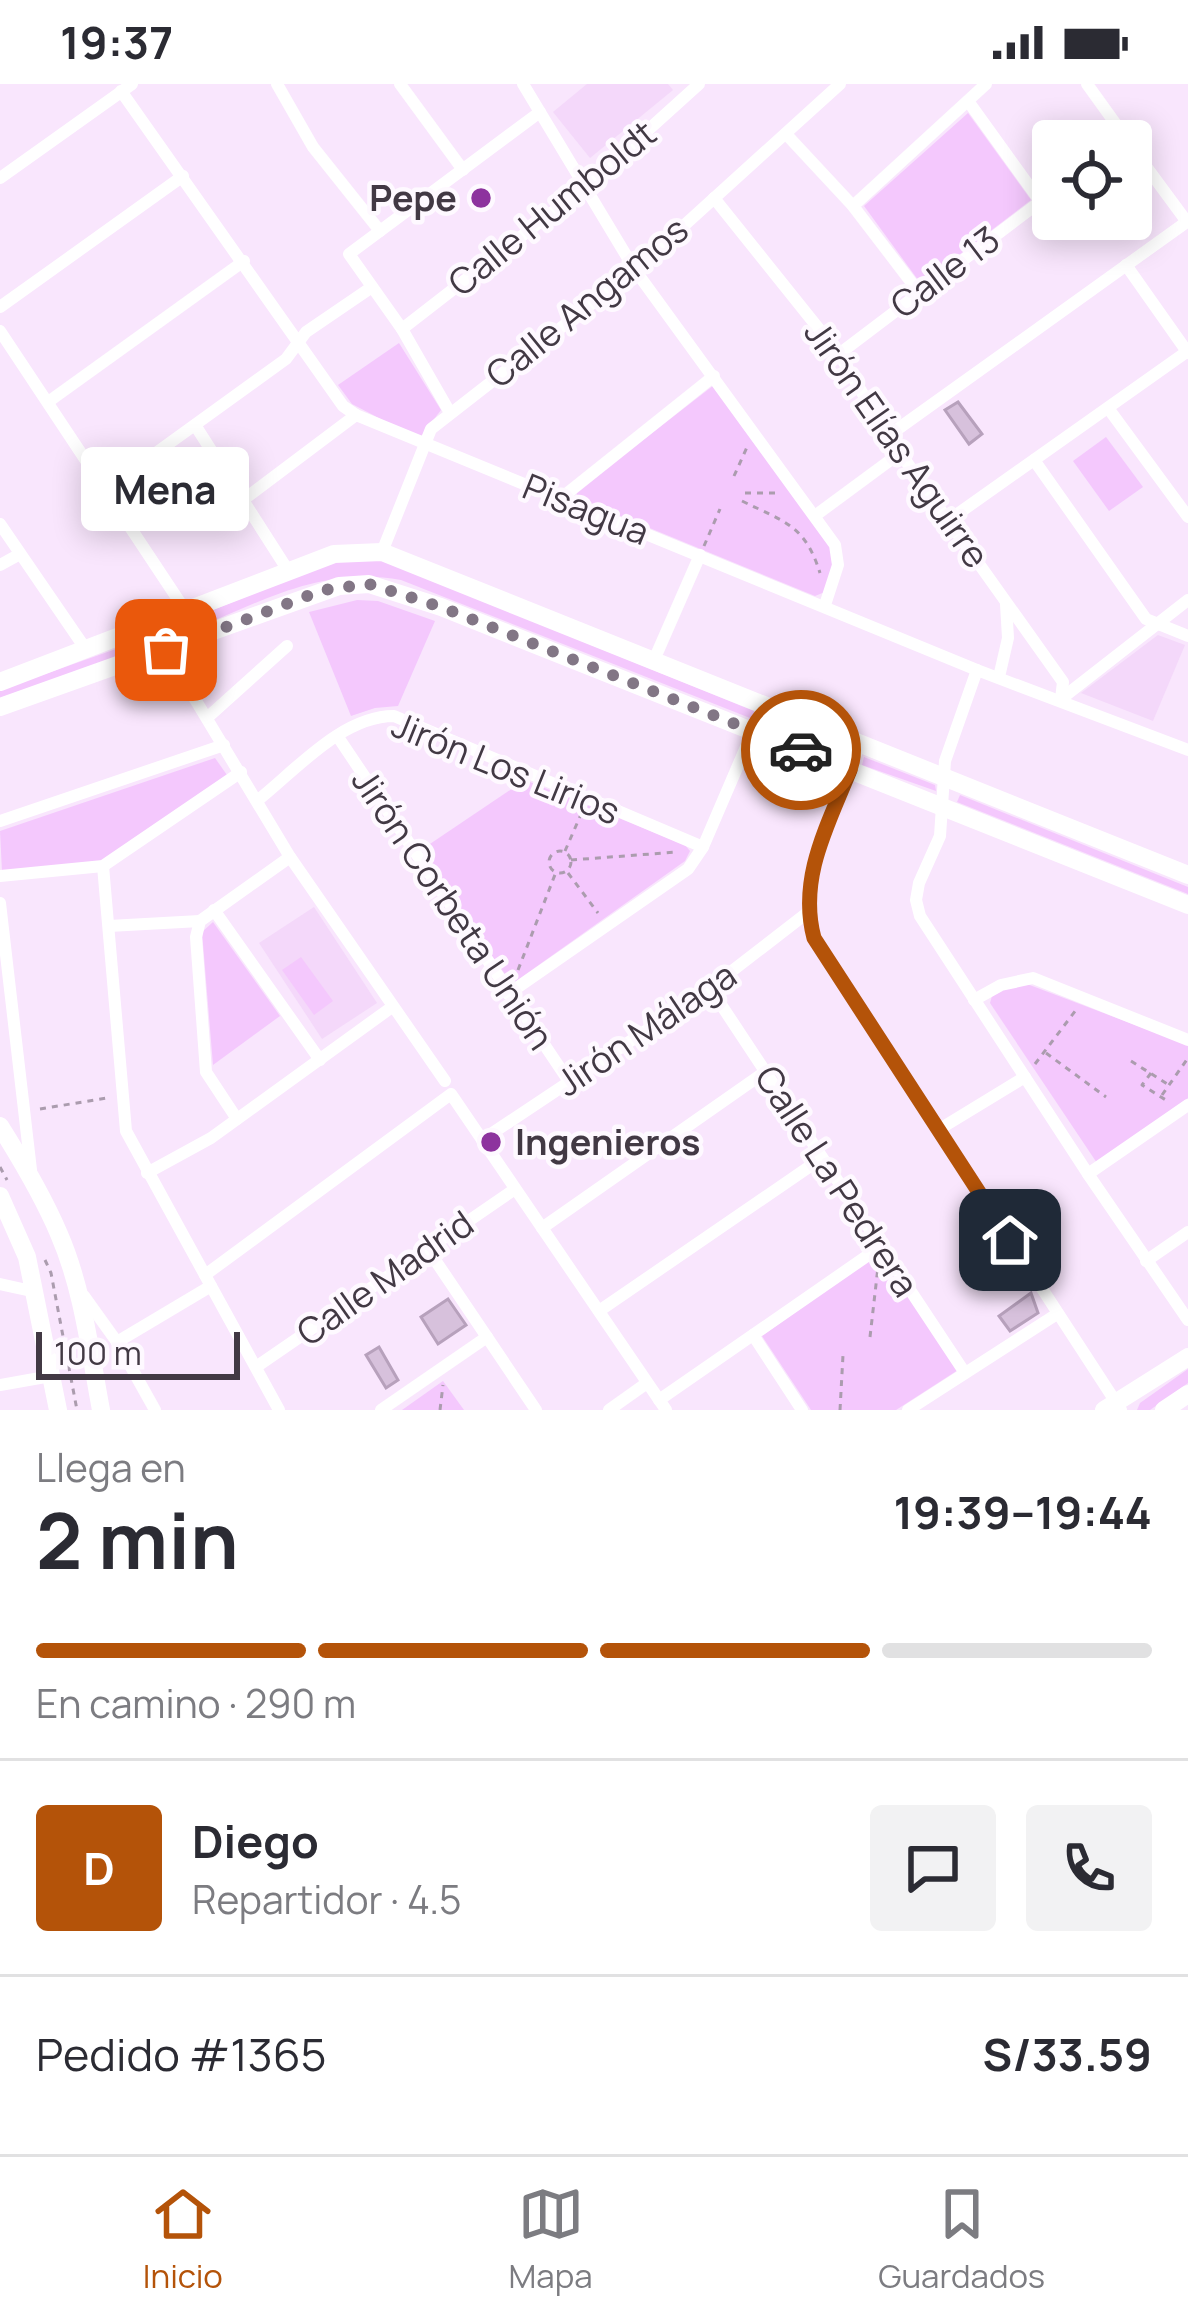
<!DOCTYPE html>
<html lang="es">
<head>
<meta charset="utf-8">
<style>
  body { margin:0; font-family:Manrope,sans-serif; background:#f2f2f3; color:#2b2b33; height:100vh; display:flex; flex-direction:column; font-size:45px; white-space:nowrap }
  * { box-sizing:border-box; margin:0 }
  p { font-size:39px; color:#7c7c81 }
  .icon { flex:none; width:66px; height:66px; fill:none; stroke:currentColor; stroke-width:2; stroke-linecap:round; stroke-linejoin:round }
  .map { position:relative; height:1326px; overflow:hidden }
  .sheet { display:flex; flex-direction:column; background:#fff; flex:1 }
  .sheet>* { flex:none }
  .controls { position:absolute; left:1032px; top:36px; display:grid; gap:24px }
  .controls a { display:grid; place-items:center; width:120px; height:120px; border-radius:12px; background:#fff; box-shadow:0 6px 30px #0003; font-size:60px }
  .scale { position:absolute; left:36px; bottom:30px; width:204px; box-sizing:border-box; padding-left:12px; border:6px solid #423944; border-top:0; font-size:33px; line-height:42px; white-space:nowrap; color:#423944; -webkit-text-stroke:9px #fef9ff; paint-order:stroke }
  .pin { position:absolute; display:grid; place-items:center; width:102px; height:102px; color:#fff; margin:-51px; border-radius:24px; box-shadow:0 6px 18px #0006 }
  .courier { position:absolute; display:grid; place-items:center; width:120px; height:120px; margin:-60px; border:9px solid #b45309; border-radius:50%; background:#fff; color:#222; box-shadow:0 3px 15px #0007 }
  .bubble { position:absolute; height:84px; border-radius:12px; background:#fff; box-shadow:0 6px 30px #0003; font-size:39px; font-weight:700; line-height:84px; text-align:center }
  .summary em { font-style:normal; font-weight:700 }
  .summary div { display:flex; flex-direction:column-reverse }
  .summary { display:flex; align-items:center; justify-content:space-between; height:204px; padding:0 36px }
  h1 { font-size:78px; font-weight:700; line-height:90px }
  .bar { display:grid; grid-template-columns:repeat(4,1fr); gap:18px 12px; align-content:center; height:144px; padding:0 36px }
  .bar i { height:15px; border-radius:9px; background:#e1e1e2 }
  .bar .on { background:#b45309 }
  .bar p { grid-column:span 4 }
  .line { display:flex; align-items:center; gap:30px; padding:0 36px; border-top:3px solid #e1e1e2 }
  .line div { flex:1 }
  .round { display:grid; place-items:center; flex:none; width:126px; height:126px; border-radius:12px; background:#f2f2f3 }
  .status { display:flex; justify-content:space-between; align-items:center; height:84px; padding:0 60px; background:#fff; direction:ltr }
  .status svg { height:33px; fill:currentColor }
  .tabs { display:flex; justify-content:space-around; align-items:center; height:168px; border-top:3px solid #e1e1e2; background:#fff; font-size:33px; color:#7c7c81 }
  .tabs a { display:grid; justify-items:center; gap:6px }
  .tabs .on { color:#b45309 }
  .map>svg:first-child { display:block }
</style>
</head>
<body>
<div class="status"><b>19:37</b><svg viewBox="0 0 49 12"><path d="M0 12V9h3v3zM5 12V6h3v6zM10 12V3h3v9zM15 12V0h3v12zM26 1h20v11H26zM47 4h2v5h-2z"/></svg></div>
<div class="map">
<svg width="1188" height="1326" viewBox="0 0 1188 1326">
  <rect width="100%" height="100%" fill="#f9e6fd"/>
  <!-- built -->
  <g fill="#f4d8fa">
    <path d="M587,0H668L673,6L590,74L553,28Z"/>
    <path d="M1158,551L1185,561L1153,637L1081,609Z"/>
    <path d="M314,823L377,919L322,955L259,859Z"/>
  </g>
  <!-- green -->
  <g fill="#f4c8fd">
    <path d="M968,29L1031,116L921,200L864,122Z"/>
    <path d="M399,259L441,326L419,355L352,320L338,301Z"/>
    <path d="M714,301L830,462L833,480L825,508L815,512L579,415L576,408Z"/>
    <path d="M1106,353L1143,403L1109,427L1073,377Z"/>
    <path d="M382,476L754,627L755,631L750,634L401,496C318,481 253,522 178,552L173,551L174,542L331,478Z"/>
    <path d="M357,516L378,517L435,537L398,622L375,624L351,632L309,528Z"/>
    <path d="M147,554L151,561L0,614V606Z"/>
    <path d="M768,634L848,666L851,670L846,673L766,642L763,637Z"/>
    <path d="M864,673L935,701L936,707L862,681Z"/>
    <path d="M215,674L227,691L98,779L2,788L0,747Z"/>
    <path d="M525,696L685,761L690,767L685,777L512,900L418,768Z"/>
    <path d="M960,711L1188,803V810L957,718Z"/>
    <path d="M213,838L280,932L213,981L202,848Z"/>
    <path d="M301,873L333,917L314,931L282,886Z"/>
    <path d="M1027,900L1188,961V1014L1097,1079L990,919L992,912L1010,901Z"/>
    <path d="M880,1168L958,1286L896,1326H811L762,1252Z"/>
    <path d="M1188,1285V1299L1150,1326H1137L1140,1319Z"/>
    <path d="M443,1297L464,1326H402Z"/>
  </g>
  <!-- building -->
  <g fill="#d7c1dc" stroke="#b7a1bc" stroke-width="3">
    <path d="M958,318L982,350L969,360L945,326Z"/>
    <path d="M1031,1209L1038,1229L1010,1247L999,1232Z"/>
    <path d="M448,1215L466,1241L438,1260L421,1233Z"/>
    <path d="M379,1263L398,1296L386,1304L366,1271Z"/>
  </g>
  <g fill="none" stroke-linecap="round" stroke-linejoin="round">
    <!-- path -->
    <g stroke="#ab9cae" stroke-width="3" stroke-dasharray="6 6" stroke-linecap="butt">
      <path d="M734,392L748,361"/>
      <path d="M745,409H779"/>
      <path d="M742,417C785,438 805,441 820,489"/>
      <path d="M704,462L720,425"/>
      <circle cx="560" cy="778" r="11"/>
      <path d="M565,767L582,728"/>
      <path d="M571,776L677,768"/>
      <path d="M568,789L598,829"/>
      <path d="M518,886L556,788"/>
      <path d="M1046,969L1106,1013"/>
      <path d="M1131,977L1169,1001"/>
      <path d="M1035,980L1076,926"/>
      <path d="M1151,989L1142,1001L1169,1018"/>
      <path d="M1162,1011L1188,974"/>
      <path d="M40,1025L107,1014"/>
      <path d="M0,1083L7,1096"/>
      <path d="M45,1176L51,1189L77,1326"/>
      <path d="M870,1253L878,1183"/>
      <path d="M440,1326L443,1301"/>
      <path d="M840,1326L843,1271"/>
    </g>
    <!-- street -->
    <g stroke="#fff" stroke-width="12">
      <path d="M277,0L313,63L380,147"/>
      <path d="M400,0L463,86"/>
      <path d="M523,0L635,186L835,461L838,481L825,521"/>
      <path d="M1087,0L1128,57"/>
      <path d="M121,7L343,322L356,331L977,586L1188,666"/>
      <path d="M968,17L1040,117"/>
      <path d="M786,50L853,122L918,207"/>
      <path d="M1131,62L1187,138"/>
      <path d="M0,94L132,0"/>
      <path d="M714,114L839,270L888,352L1063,598L1061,615"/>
      <path d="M853,122L986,0"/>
      <path d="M1126,181L1188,269"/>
      <path d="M0,223L183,92"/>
      <path d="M402,245L585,103L699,0"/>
      <path d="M0,247L187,529"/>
      <path d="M839,270L1053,108"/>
      <path d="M48,318L244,177"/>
      <path d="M1108,324L1188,433"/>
      <path d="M449,327L402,245L349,170L540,28"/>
      <path d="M195,341L289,488"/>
      <path d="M888,352L1188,137"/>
      <path d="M1034,376L1146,535L1188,552"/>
      <path d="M106,405L286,275L306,248L372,203"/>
      <path d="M560,415L714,292"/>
      <path d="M243,416L356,331"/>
      <path d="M816,431L900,369"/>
      <path d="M949,436L1188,267"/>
      <path d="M0,440L87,567"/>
      <path d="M382,468L431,345L635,186L840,0"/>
      <path d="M0,481L20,470"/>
      <path d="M151,542L290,773L445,997"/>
      <path d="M654,576L700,471"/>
      <path d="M977,586L945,677L940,752L919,799L916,816L920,832L1088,1090L1188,1236"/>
      <path d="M999,593L1008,554L1006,520"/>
      <path d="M1061,615L1188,516"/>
      <path d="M208,633L287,562"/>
      <path d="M338,653L568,996"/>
      <path d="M860,660C836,721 797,787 814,854L1121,1326"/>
      <path d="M258,716C296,686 342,632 394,632L703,763"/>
      <path d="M0,737L224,661"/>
      <path d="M103,782L126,1047L279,1326"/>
      <path d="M0,792L103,782L241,688"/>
      <path d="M0,819L31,1086"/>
      <path d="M214,826L320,976"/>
      <path d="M109,842L200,837"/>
      <path d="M710,904L965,1289"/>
      <path d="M508,910L688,785L703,763L764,621"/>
      <path d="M974,916L1001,901L1033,894L1188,956"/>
      <path d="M237,1035L206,988L196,853L200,837L290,773"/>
      <path d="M938,1046L1025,993"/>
      <path d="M482,1056L710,904L807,829"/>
      <path d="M147,1089L211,1054L392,923"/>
      <path d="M1088,1090L1188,1021"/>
      <path d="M542,1144L765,988"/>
      <path d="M427,1164L536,1326"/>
      <path d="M1146,1177L1188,1148"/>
      <path d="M205,1191L451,1010L666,1326"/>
      <path d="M0,1200L36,1208"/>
      <path d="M84,1212L117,1258L155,1326"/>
      <path d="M599,1227L822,1074"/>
      <path d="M753,1251L802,1326"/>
      <path d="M117,1258L211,1202"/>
      <path d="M256,1283L515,1105"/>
      <path d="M0,1301L51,1292"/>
      <path d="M659,1316L880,1163"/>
      <path d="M381,1326L487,1253"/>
      <path d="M609,1326L647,1299"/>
      <path d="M908,1326L1057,1230"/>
    </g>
    <!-- secondary -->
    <g stroke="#fff" stroke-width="18">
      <path d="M0,598L334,470L382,468L1188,791"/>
      <path d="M0,623L339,502L369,500L441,523L1188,821"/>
      <path d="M0,1042C22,1077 43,1112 59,1150C83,1205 90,1268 101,1326"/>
      <path d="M0,1112L27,1173L58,1326"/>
      <path d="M1104,1326L1188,1273"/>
      <path d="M1164,1326L1188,1310"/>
    </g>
  </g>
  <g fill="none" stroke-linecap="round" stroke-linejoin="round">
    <!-- done -->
    <path stroke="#827685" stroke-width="12" stroke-dasharray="0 21.6" d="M166,566L323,506L369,500L441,523L801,666"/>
    <!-- route -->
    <path stroke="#b45309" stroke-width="15" d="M801,666L850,686C828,741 798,794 814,854L1010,1156"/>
  </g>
  <!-- markers -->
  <g fill="#8d339e" stroke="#fef9ff" stroke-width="4.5">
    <circle cx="481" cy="114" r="12"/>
    <circle cx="491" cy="1058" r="12"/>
  </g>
  <g text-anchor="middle" stroke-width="9" stroke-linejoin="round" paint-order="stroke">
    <!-- poi labels -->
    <g font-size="36" font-weight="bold" fill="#423944" stroke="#fef9ff" text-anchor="end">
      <text x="457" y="127">Pepe</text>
      <text x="515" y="1071" text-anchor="start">Ingenieros</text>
    </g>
    <!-- street labels -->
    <g font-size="36" fill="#423944" stroke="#fef9ff">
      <text transform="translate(552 124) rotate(-39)" y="13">Calle Humboldt</text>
      <text transform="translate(945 188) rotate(-37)" y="13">Calle 13</text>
      <text transform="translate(587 218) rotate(-39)" y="13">Calle Angamos</text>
      <text transform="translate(897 360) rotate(55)" y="13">Jirón Elías Aguirre</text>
      <text transform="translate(586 425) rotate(22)" y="13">Pisagua</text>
      <text transform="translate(506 684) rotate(22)" y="13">Jirón Los Lirios</text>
      <text transform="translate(453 825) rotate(56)" y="13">Jirón Corbeta Unión</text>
      <text transform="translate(646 945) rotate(-34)" y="13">Jirón Málaga</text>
      <text transform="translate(837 1097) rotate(57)" y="13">Calle La Pedrera</text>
      <text transform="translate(385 1194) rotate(-35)" y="13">Calle Madrid</text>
    </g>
  </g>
</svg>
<div class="controls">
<a><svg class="icon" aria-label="locate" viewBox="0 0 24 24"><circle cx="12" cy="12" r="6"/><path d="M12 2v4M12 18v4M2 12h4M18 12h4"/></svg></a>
</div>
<div class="scale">100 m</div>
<div class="pin" style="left:166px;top:566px;background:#ea580c"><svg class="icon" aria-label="bag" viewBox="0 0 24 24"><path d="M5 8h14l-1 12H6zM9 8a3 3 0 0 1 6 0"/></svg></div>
<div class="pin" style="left:1010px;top:1156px;background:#1f2937"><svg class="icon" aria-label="home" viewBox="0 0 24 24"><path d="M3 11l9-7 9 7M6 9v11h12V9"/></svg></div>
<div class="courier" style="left:801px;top:666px"><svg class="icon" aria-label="car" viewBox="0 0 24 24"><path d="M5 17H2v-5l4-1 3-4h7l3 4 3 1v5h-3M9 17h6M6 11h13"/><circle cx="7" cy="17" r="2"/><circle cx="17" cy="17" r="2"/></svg></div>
<div class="bubble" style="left:81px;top:363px;width:168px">Mena</div>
</div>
<section class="sheet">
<div class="summary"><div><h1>2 min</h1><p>Llega en</p></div><em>19:39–19:44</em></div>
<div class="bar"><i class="on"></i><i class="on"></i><i class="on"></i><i></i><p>En camino · 290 m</p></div>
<div class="line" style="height:216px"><b class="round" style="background:#b45309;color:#fff">D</b><div><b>Diego</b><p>Repartidor · 4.5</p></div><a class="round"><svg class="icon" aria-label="chat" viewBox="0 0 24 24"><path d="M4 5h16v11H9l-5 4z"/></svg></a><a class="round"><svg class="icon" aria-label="phone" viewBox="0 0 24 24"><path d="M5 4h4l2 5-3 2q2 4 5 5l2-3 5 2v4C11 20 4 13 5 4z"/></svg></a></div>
<div class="line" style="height:156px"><div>Pedido #1365</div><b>S/33.59</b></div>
</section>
<nav class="tabs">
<a class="on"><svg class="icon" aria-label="home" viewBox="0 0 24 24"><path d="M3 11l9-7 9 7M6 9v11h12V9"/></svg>Inicio</a>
<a><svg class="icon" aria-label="map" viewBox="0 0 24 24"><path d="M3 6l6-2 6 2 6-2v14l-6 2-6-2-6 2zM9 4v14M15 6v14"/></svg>Mapa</a>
<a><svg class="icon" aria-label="saved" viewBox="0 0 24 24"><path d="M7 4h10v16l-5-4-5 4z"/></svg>Guardados</a>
</nav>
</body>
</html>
